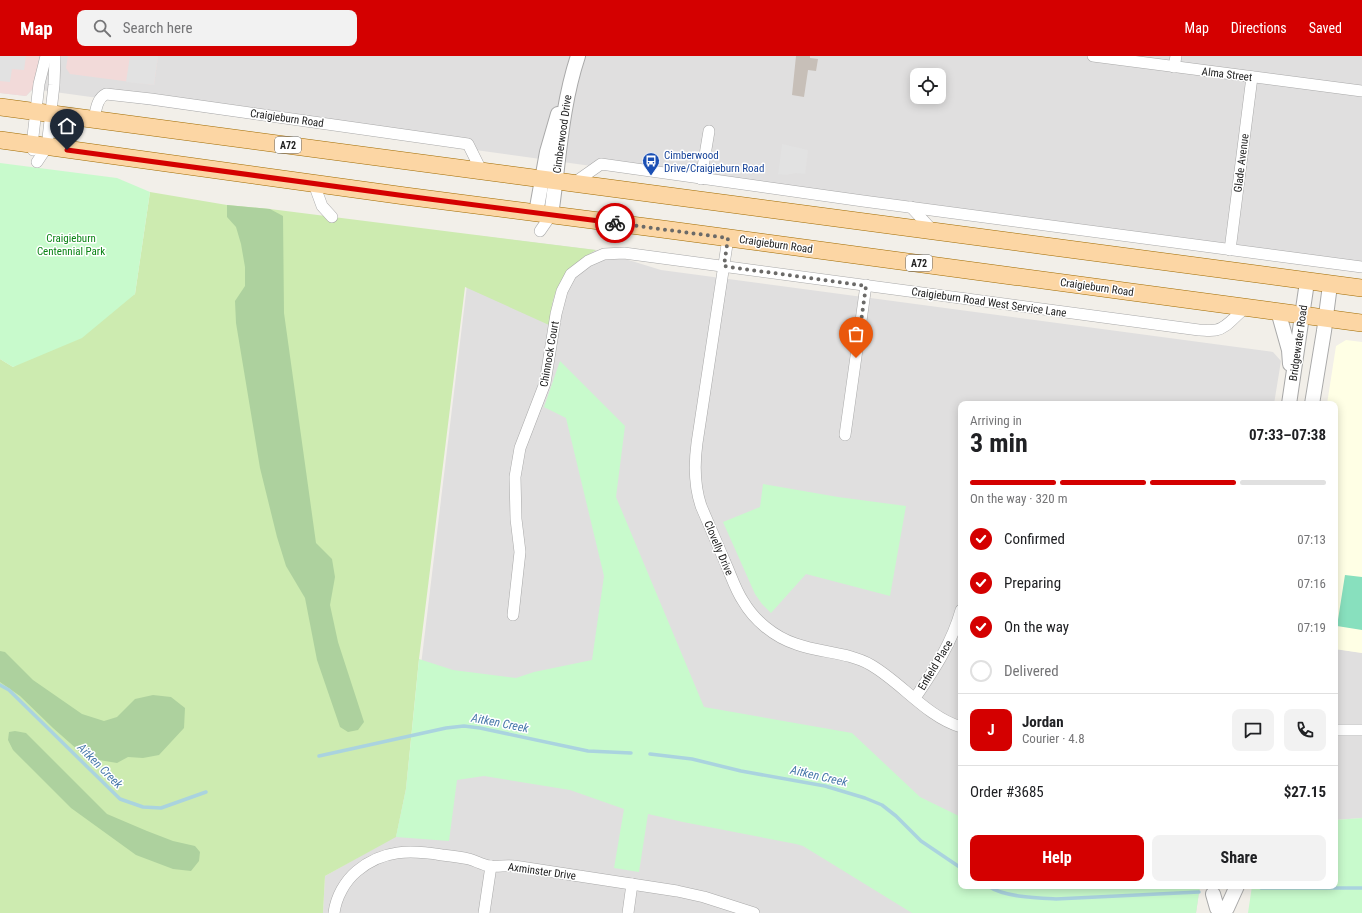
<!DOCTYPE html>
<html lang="en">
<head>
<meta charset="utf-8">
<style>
  body { margin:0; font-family:"Roboto Condensed",sans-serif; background:#f2f2f2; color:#202124; height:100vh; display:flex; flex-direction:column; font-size:15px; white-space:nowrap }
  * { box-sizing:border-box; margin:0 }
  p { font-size:13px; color:#757577 }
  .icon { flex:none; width:22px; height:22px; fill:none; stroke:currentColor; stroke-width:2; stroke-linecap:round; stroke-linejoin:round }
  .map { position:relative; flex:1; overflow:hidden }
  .panel { position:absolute; left:958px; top:345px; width:380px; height:488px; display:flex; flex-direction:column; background:#fff; border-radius:8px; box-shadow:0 2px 10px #0003 }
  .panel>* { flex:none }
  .tools { position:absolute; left:910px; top:12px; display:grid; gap:8px }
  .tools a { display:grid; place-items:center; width:36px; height:36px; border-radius:8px; background:#fff; box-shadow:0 2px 10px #0003; font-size:20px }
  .pin { position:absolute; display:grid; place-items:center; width:34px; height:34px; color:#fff; margin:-41px -17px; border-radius:50% 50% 50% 0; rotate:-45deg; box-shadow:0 0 4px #0007 }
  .pin .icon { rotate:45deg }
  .courier { position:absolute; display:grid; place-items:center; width:40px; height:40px; margin:-20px; border:3px solid #d40000; border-radius:50%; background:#fff; color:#222; box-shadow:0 1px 5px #0007 }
  .overview em { font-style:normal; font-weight:700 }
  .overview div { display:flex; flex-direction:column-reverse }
  .overview { display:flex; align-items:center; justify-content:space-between; height:68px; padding:0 12px }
  h1 { font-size:26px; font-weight:700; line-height:30px }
  .bar { display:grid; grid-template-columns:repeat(4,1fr); gap:6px 4px; align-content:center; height:48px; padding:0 12px }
  .bar i { height:5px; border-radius:3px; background:#e0e0e0 }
  .bar .selected { background:#d40000 }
  .bar p { grid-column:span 4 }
  .line { display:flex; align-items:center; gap:10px; padding:0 12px; border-top:1px solid #e0e0e0 }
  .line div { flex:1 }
  .round { display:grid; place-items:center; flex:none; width:42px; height:42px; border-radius:8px; background:#f2f2f2 }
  ol { padding:0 12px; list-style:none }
  li { display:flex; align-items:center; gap:12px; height:44px }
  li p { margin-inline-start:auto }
  li .icon { padding:4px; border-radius:50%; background:#d40000; color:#fff; stroke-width:4 }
  li:last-child { color:#757577 }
  li i { width:22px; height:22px; border:2px solid #e0e0e0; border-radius:50% }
  .primary-button { display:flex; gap:8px; margin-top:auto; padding:8px 12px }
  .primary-button a { flex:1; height:46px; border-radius:8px; background:#d40000; color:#fff; font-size:16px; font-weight:700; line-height:46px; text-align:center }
  .primary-button a+a { background:#f2f2f2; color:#202124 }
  header { display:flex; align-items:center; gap:24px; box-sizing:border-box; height:56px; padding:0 20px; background:#d40000; color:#fff }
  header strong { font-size:19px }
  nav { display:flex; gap:22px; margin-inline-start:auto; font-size:14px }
  .search { width:280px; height:36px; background:#f2f2f2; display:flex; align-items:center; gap:10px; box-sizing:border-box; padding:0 14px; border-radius:8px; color:#757577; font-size:15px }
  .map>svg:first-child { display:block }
</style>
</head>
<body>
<header>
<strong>Map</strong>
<div class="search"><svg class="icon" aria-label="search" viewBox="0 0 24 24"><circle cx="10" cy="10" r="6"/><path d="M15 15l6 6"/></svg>Search here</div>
<nav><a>Map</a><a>Directions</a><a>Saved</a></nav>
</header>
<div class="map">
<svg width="1362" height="857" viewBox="0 0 1362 857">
  <rect width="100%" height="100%" fill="#f2efe9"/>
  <!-- residential -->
  <g fill="#e0dfdf" fill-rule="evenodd">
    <path d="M0,0H1362V216L33,33L26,40L0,37ZM917,19H939V41H917Z"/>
    <path d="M473,179L596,194L661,214L1273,296L1281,305L1274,348H961V830H1200L1196,857H323L325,820L396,780L406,733Z"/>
    <path d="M1335,593L1362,597V762L1335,764Z"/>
  </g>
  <!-- commercial -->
  <g fill="#f2dad9">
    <path d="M0,0H39L36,29L26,40L0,37Z"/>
    <path d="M68,0H158L154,29L70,18L66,12Z"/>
  </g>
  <!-- education -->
  <path fill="#ffffe5" d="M1346,284L1362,286V597L1335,593V348H1327L1336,290Z"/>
  <!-- grass -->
  <path fill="#cdebb0" d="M150,136L227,149L270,153L596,194C574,207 563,216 554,241C551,249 551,260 549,269L465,231L419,603L406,733L396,781L325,820L323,857H0V303L13,311L135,238Z"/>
  <!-- forest -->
  <g fill="#add19e">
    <path d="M227,149L270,153L283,160L284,257L316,487L332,503L335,521L330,549L338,586L364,666L358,674L348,676L340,671L317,604L305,542L286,510L277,481L260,412L236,267L235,245L245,230V211L241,188L236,171L227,161Z"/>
    <path d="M0,595L5,596L33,624L82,658L104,665L117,661L135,643L153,639L171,641L185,652L184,672L159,699L143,702L128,701L117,707L87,702L53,672L20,640L0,626Z"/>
    <path d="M15,675L26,677L107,758L147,775L173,785L195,790L200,796L199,805L191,815L173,813L136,799L71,752L13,694L8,684L9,676Z"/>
  </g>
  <!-- park -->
  <g fill="#c8facc">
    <path d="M0,107L117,122L150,136L135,238L82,282L13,311L0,303Z"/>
    <path d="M560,305L625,370L616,441L704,651L852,677L920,741L961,761V830H1200L1196,857H912L803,790L796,788L683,766L648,758L639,816L614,812L624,753L570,734L484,720L457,724L449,785L396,781L406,733L419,603L453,614L516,622L534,616L592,604L604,520L566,362L544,351Z"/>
    <path d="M763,428L838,441L906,450L890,540L806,518L771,557L762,548L755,538L723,466L760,451Z"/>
    <path d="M1362,762V857H1248L1252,830H1335V764Z"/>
  </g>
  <!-- pitch -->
  <path fill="#88e0be" d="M1345,519L1362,521V574L1337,570Z"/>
  <!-- parking -->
  <g fill="#e2e2e2">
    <path d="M0,0H26L24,14L12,13L10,26L0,25Z"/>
    <path d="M130,0H158L154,29L126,26Z"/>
    <path d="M782,88L808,94L805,118L797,117L786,119L778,118Z"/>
  </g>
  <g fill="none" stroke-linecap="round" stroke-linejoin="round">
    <!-- stream -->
    <g stroke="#aad3df" stroke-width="3.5">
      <path d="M0,629L9,634L120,743L143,751L161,752L206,736"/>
      <path d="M650,698L692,703L741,715L825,730L865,742L882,749L896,760L921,785L961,812"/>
      <path d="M319,700L446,672L464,670L480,672L588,695L631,697"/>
      <path d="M988,830C1004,841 1036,842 1056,843L1199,836"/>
      <path d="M1261,832H1362"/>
    </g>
  </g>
  <!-- building -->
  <path fill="#c7bfb8" d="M796,0H810V2L818,3L816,15L808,14L804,41L792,39Z"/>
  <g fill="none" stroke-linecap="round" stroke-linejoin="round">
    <!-- minor casing -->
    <g stroke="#a9a9a9" stroke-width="12">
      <g id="minor">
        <path d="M1093,0L1362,35"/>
        <path d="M1174,11L1176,0"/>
        <path d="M94,63C96,54 97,42 106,38L151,43L468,88L481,114"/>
        <path d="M33,94L32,89L39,28L46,0"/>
        <path d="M37,106L47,91L54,29L55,0"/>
        <path d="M701,123L709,75"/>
        <path d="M574,127L601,108L863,145L1362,211"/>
        <path d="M314,128L322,150L332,161"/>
        <path d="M911,151L934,176"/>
        <path d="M540,175L551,159"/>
        <path d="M728,182L697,387C694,409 694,429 701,450C709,469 717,487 725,506C731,519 735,533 743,545C754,564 774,581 796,588C821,597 848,596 871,609C902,627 927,661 961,671"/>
        <path d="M1230,194L1252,21"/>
        <path d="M845,379L866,229"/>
        <path d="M513,559L520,496L516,463L515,421L520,392L545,327L556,258L562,235L571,218L588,205L604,198L624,197L1199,274C1204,274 1210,275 1216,274C1228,272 1236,258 1247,251"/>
        <path d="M915,642C934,614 952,587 961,554"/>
        <path d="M1335,674H1362"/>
        <path d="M334,857C336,841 345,825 357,815C383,793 411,794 442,799C451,800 460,801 469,803C476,805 483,809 490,810C498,811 506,809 514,810L677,835L704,841L754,857"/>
        <path d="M484,857L491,810"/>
        <path d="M628,857L632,828"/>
      </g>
    </g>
    <!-- tertiary casing -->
    <g stroke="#a9a9a9" stroke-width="16">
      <g id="tertiary">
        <path d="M536,157L547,96L558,58"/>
        <path d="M551,159C559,106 561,51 578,0"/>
        <path d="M1278,255L1289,294L1290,308"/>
        <path d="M1289,348L1307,226"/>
        <path d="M1312,348L1324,275L1330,229"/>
        <path d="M1213,838L1217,852L1222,854L1227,852L1237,830"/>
      </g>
    </g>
    <!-- primary casing -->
    <g stroke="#a06b00" stroke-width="18">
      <g id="primary">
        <path d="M0,51L1362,232"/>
        <path d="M0,84L405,140L662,173L1362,267"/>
      </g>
    </g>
    <!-- minor -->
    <use href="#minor" stroke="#fff" stroke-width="11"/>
    <!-- tertiary -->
    <use href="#tertiary" stroke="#fff" stroke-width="14"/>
    <!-- primary -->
    <use href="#primary" stroke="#fcd6a4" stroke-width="17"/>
  </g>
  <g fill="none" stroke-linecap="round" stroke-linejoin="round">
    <!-- done -->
    <path stroke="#6b6a68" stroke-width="4" stroke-dasharray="0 7.2" d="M615,167L728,182L724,210L730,211L866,230L856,302"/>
    <!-- route -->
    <path stroke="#d40000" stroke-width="5" d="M67,94L406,140L615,167"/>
  </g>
  <!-- icons -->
  <defs>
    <g id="bus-pin" transform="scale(0.9)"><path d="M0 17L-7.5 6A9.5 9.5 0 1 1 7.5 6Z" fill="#1a4fb4" stroke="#fff"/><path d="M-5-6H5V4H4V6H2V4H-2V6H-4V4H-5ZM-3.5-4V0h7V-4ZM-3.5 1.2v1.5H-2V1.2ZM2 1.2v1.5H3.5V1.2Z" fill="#fff"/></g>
  </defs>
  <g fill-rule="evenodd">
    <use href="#bus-pin" x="651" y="105"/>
  </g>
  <g text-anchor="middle" stroke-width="3" stroke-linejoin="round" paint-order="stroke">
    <!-- shield labels -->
    <g fill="#fff" stroke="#646464" stroke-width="1">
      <rect x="275" y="81" width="26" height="16" rx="3"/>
      <rect x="906" y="199" width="26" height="16" rx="3"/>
    </g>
    <g font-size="10" font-weight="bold" fill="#222">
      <text x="288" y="93">A72</text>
      <text x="919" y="211">A72</text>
    </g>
    <!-- street labels -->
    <g font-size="11" fill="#222" stroke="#fff">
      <text transform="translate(1227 18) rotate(7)" y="4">Alma Street</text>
      <text transform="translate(287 62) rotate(8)" y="4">Craigieburn Road</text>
      <text transform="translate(562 78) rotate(-82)" y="4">Cimberwood Drive</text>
      <text transform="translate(1241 107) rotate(-83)" y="4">Glade Avenue</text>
      <text transform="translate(776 188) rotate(8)" y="4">Craigieburn Road</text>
      <text transform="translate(1097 231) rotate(8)" y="4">Craigieburn Road</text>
      <text transform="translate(989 246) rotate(8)" y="4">Craigieburn Road West Service Lane</text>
      <text transform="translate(1298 287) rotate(-82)" y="4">Bridgewater Road</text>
      <text transform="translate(549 298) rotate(-80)" y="4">Chinnock Court</text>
      <text transform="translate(719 492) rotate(67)" y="4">Clovelly Drive</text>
      <text transform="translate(935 609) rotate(-59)" y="4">Enfield Place</text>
      <text transform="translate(542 815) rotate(8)" y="4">Axminster Drive</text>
    </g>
    <!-- transit labels -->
    <g font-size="11" fill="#164399" stroke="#fff" text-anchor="start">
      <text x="664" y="103">Cimberwood<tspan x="664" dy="13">Drive/Craigieburn Road</tspan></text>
    </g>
    <!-- park labels -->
    <g font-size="11" fill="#0c8416" stroke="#fff">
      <text x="71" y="186">Craigieburn<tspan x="71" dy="13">Centennial Park</tspan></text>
    </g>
    <!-- water labels -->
    <g font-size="12" font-style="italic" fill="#4a7aab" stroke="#fff">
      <text transform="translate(500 667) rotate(11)" y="4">Aitken Creek</text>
      <text transform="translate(100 710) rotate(45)" y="4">Aitken Creek</text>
      <text transform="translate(819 720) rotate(13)" y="4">Aitken Creek</text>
    </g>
  </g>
</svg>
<div class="tools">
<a><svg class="icon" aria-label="locate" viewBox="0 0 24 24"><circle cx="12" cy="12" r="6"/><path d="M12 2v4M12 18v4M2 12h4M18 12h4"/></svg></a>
</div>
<div class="pin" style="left:856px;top:302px;background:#ea580c"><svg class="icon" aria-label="bag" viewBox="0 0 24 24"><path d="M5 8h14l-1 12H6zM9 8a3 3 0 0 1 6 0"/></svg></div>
<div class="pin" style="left:67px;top:94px;background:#1f2937"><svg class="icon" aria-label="home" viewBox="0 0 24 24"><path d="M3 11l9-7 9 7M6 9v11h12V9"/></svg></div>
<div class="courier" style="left:615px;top:167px"><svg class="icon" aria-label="bike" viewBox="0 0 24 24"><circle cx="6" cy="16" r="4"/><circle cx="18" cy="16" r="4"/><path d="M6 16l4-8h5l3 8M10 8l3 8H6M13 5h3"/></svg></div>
<section class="panel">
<div class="overview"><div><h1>3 min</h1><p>Arriving in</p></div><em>07:33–07:38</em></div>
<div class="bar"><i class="selected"></i><i class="selected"></i><i class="selected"></i><i></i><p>On the way · 320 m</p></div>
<ol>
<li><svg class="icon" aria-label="check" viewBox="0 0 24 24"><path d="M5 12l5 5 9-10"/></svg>Confirmed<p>07:13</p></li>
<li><svg class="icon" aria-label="check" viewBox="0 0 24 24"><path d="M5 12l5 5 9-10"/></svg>Preparing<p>07:16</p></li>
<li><svg class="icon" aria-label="check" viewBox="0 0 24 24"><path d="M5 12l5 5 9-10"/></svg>On the way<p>07:19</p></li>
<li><i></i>Delivered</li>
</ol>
<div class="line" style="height:72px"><b class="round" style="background:#d40000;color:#fff">J</b><div><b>Jordan</b><p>Courier · 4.8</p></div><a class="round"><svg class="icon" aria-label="chat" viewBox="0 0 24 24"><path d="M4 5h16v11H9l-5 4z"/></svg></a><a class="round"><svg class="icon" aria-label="phone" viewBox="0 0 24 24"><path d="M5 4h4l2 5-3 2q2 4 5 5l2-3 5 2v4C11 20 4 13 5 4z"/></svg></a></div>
<div class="line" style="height:52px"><div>Order #3685</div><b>$27.15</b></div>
<div class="primary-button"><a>Help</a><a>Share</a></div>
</section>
</div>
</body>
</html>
